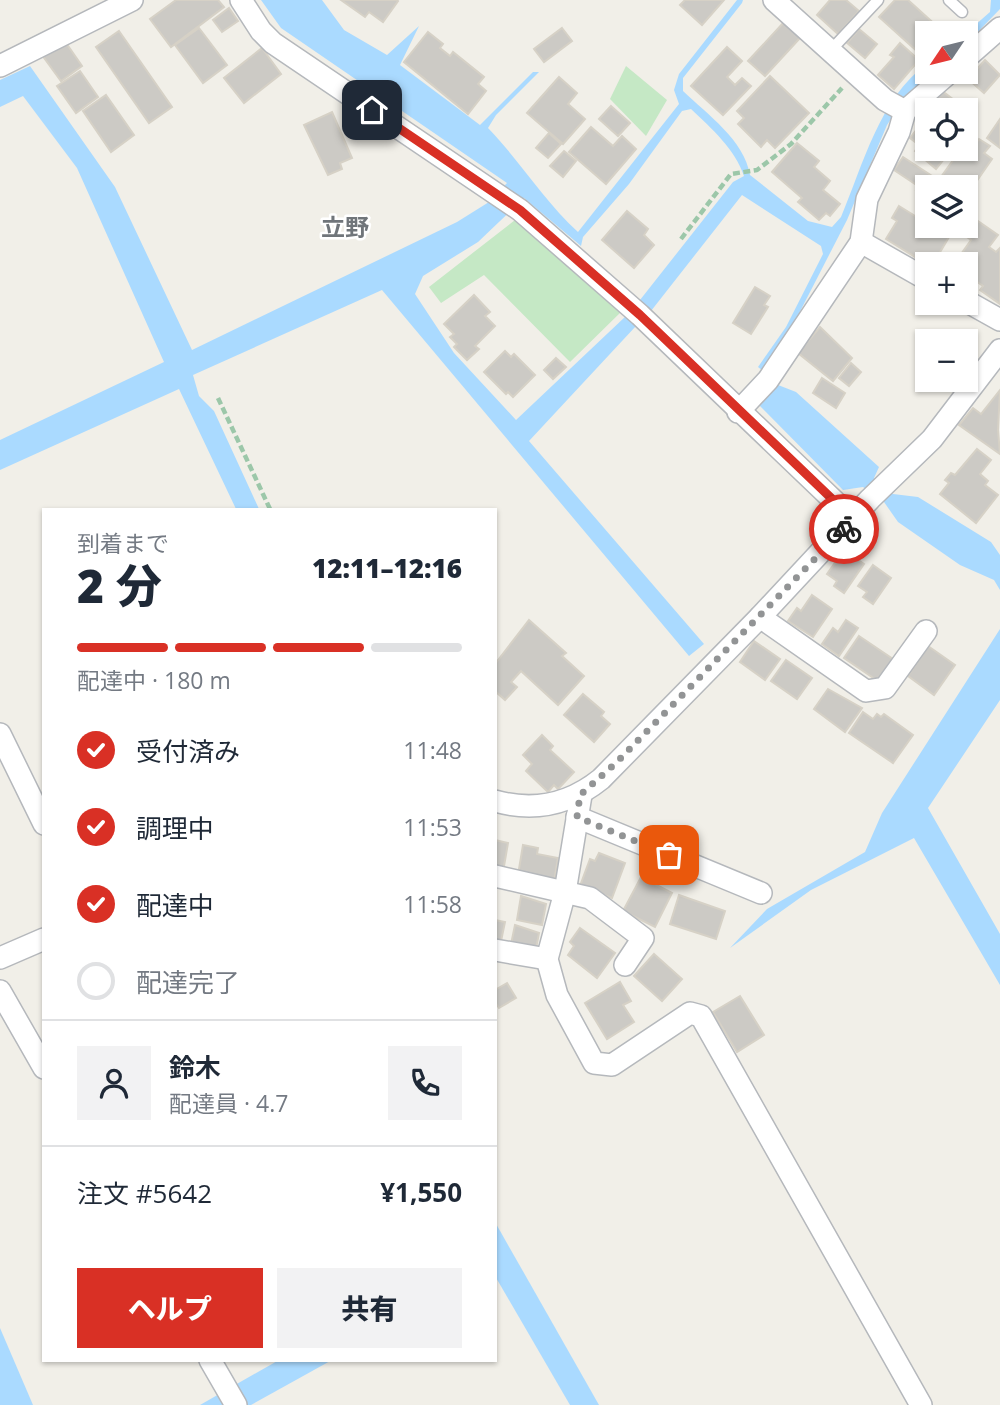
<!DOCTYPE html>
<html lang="ja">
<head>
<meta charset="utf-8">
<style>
  body { margin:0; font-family:"Open Sans","Noto Sans JP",sans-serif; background:#f2f2f3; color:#1f2937; height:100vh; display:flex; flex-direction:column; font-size:26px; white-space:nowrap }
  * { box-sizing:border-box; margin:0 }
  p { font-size:23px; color:#747a83 }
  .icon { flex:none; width:38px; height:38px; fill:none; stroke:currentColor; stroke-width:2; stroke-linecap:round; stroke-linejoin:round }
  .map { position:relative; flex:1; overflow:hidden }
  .panel { position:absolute; left:42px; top:508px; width:455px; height:854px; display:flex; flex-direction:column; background:#fff; border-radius:0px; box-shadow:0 2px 5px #0004 }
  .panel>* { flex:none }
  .needle { width:46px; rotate:235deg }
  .buttons { position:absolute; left:915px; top:21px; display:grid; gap:14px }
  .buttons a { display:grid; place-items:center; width:63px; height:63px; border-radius:0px; background:#fff; box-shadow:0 2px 5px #0004; font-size:35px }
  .pin { position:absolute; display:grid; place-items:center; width:60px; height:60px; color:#fff; margin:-30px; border-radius:14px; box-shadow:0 4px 10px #0006 }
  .courier { position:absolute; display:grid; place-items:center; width:70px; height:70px; margin:-35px; border:5px solid #d93025; border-radius:50%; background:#fff; color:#222; box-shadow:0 2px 9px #0007 }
  .head em { font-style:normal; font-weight:800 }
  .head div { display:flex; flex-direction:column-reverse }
  .head { display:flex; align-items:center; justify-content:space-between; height:119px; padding:0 35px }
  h1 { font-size:46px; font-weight:800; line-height:52px }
  .bar { display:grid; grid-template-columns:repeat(4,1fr); gap:10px 7px; align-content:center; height:84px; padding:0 35px }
  .bar i { height:9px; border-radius:5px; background:#e0e1e3 }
  .bar .active { background:#d93025 }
  .bar p { grid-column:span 4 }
  .line { display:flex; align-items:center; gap:18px; padding:0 35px; border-top:2px solid #e0e1e3 }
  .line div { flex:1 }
  .round { display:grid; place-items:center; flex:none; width:74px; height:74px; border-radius:0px; background:#f2f2f3 }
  ol { padding:0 35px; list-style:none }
  li { display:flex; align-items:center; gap:21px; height:77px }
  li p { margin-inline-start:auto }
  li .icon { padding:7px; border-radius:50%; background:#d93025; color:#fff; stroke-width:4 }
  li:last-child { color:#747a83 }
  li i { width:38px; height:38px; border:4px solid #e0e1e3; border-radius:50% }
  .cta { display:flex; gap:14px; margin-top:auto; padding:14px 35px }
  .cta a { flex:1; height:80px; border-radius:0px; background:#d93025; color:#fff; font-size:28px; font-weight:800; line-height:80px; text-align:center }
  .cta a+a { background:#f2f2f3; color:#1f2937 }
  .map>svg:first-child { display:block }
</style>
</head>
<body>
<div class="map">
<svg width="1000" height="1405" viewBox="0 0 1000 1405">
  <rect width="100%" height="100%" fill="#f1efe8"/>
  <!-- green -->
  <g fill="#c5e8c5">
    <path d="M626,66L667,100L646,136L610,99Z"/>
    <path d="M515,220L622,311L570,362L484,275L441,303L429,287Z"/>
  </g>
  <!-- water -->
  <g fill="#aadaff">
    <path d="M261,0H322L344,30L387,55L419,26L400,65L480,125L533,72H539L496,115L488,128C520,161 544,201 578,232L679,104L674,90L679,74L737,0H743L742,3L683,78V91C708,115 744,140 750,175L808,221L832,227L841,217C863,165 880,97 927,64L928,72H935L909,92L887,125L847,220L791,329L763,371L758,367L786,327L823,254L821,246L742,195L651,311L640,300L733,182L744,176C735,149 712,129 691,109L682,111L629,184L583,237L581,246L524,198L478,242L423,276L415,294L454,353L516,420L626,316L636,326L529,441L704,644L689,656L382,290L193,375L199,396L214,411L259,509H236L179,389L0,470V440L164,362L77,168L23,96L0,107V80L30,66L115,187L192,350L457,222L489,202L507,183L281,28Z"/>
    <path d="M991,0H1000V9L966,44V33L990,12Z"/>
    <path d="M773,383L796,392L879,467L874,478L893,494L918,497L991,542L1000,555V590L994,580L960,565L898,522L884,502L863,487L843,490L759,405Z"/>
    <path d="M1000,629V700L928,808L1000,934V985L914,838L811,890L730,948L767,909L865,852L882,813Z"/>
    <path d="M495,1222L599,1405H570L495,1276Z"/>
    <path d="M0,1328L33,1405H0Z"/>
    <path d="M279,1360H332L251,1405H200Z"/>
  </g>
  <!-- building -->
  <g fill="#cccac5" stroke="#d6d1c6" stroke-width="2">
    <path d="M176,0H218L224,7L171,47L150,19Z"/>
    <path d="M341,0H397L398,1L383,22L369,12L365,17Z"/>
    <path d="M685,0H724L702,25L680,5Z"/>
    <path d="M830,0H846L859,11L838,34L817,15Z"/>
    <path d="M895,0H908L939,28L934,33H928V41L918,52L879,17Z"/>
    <path d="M229,8L238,21L222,32L213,20Z"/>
    <path d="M785,21L801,37L765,76L748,61Z"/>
    <path d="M199,28L227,65L203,83L175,45Z"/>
    <path d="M562,28L572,41L544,62L534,49Z"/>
    <path d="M859,29L877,44L865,58L847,43Z"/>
    <path d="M119,31L172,107L149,123L96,47Z"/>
    <path d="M428,32L443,44L440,48L450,56L453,52L484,77L478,84L486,91L468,114L404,62Z"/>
    <path d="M64,40L82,66L61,81L42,55Z"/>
    <path d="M900,43L919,60L894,89L878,75L894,57L890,55Z"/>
    <path d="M727,47L742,61L727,77L735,85L742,78L751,86L723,115L691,86Z"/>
    <path d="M262,48L281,74L244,103L224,78Z"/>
    <path d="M985,60L1000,75L984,93L968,79Z"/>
    <path d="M80,71L98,97L76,113L57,86Z"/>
    <path d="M770,76L809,113L775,148L767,140L761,147L738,124L744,118L737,111Z"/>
    <path d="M559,77L577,93L568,104L585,119L563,144L527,113Z"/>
    <path d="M941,90L954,100L947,110H928V149H952L936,169L915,151L919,145L910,138L924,120L917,115L935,92Z"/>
    <path d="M106,95L134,135L111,152L83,111Z"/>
    <path d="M611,106L630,123L618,136L599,119Z"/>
    <path d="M332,112L352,158L340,163L342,169L328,175L304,125Z"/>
    <path d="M1000,119V148L987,138Z"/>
    <path d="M591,127L613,146L622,136L636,149L606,184L569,152Z"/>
    <path d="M549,133L561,144L548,158L536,148Z"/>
    <path d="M979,139L990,146L984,153L992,159L967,195L966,187H956L941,177L961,149H966L967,141L974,146Z"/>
    <path d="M797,143L819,161L814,167L830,181L823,190L840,204L830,216L826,213L819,220L798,202L802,198L772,172Z"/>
    <path d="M564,151L576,161L563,177L550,166Z"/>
    <path d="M903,157L949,187H928V197L916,190L918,186L894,170Z"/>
    <path d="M899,206L949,237L933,264L928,265L886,239L897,221L892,218Z"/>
    <path d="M627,211L648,229L644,235L654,245L634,268L602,240Z"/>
    <path d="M978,221L998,235L989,247L996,252L1000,248V304L980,290L983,286L973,279L966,285V264H954L971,240L967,237Z"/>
    <path d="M755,287L770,296L764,305L768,307L751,334L733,323Z"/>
    <path d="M474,295L490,312L485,316L495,326L475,346L479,349L467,360L454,347L457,344L450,337L454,334L444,324Z"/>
    <path d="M820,327L852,358L833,381L798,353Z"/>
    <path d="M505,351L511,357L514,354L535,375L513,397L508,392L506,394L484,372Z"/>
    <path d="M556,358L566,367L553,379L544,370Z"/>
    <path d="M851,363L861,372L849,386L839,378Z"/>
    <path d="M822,378L845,393L836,408L813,393Z"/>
    <path d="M1000,390L998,430L1000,454L959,425L973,408L981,414Z"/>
    <path d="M977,449L991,460L980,474L988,481L985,485L998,495L976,523L940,494L949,483L945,480L951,473L955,475Z"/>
    <path d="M844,550L864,564L844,593L834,586L837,581L827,574Z"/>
    <path d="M873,565L891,578L873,604L863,597L867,592L858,586Z"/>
    <path d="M812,595L832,609L813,637L788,621L797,608L801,611Z"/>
    <path d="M529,620L566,653L562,656L584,676L558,705L521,671L511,682L517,687L505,700L495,691V664Z"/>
    <path d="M846,620L858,628L839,656L822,644L833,628L838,632Z"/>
    <path d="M859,636L893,659L878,681L844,658Z"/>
    <path d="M754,641L780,659L765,680L740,662Z"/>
    <path d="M928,646L955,665L934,695L908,676Z"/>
    <path d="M786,660L812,678L797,699L771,681Z"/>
    <path d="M828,689L862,708L845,732L814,709Z"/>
    <path d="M583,694L604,712L601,716L610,724L594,742L564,715Z"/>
    <path d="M863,712L873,719L877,714L881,717L884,714L913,735L893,763L849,733Z"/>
    <path d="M542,735L553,746L550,750L574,772L558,789L554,785L548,792L526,771L532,764L523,755Z"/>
    <path d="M495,840L508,843L503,872L495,870Z"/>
    <path d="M523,845L538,848L537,854L558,858L554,882L518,875Z"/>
    <path d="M599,853L625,863L612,898L580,886L590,859L595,861Z"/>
    <path d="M641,877L672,893L655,927L623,911Z"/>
    <path d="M679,895L725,911L716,939L670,924Z"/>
    <path d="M521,896L546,904L542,925L517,920Z"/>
    <path d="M495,920L505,922L500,946L495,945Z"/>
    <path d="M515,925L539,933L535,954L510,949Z"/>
    <path d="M580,928L615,953L597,978L568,955L574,946L570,942Z"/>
    <path d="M654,954L682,979L662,1001L634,976Z"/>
    <path d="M620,982L631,1001L623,1005L634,1022L607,1039L585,1003Z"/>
    <path d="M507,983L516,998L499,1008L495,1002V990Z"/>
    <path d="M740,996L764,1035L737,1052L713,1012Z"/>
  </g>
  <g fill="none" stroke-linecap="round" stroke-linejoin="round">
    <!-- lane casing -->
    <g stroke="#b5b8bc" stroke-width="13">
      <g id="lane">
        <path d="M949,0L962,12"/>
        <path d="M831,50L878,0"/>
      </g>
    </g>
    <!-- street casing -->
    <g stroke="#b5b8bc" stroke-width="24">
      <g id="street">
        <path d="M241,0L261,31L273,43L520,210L640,315L853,519"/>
        <path d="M774,0L885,100L905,111"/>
        <path d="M966,58L1000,28"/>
        <path d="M0,66L132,0"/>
        <path d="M861,242L928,280"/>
        <path d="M966,301L1000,320"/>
        <path d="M738,412L768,380L861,242L867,199L899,132L905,111L950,72"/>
        <path d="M760,617L866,691L885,688L926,631"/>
        <path d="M0,734L44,824"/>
        <path d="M581,795L565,892L547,959L557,995L594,1063L612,1065L690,1013L701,1016L921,1405"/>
        <path d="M495,801C534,812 570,804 601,779L760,617L870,499L932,439L1000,350"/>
        <path d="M577,817L761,893"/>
        <path d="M495,876L590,898L643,938L625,965"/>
        <path d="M495,950L547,959"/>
        <path d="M0,958L44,939"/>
        <path d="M0,991L44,1068"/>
        <path d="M210,1360L236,1405"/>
      </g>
    </g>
    <!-- path -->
    <g stroke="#9cc7a9" stroke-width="4.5" stroke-dasharray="7 3.5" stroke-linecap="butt">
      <path d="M681,239L731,174L757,170L791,144L842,88"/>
      <path d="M218,398L270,509"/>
    </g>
    <!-- lane -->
    <use href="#lane" stroke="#fff" stroke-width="10"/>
    <!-- street -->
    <use href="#street" stroke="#fff" stroke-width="21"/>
  </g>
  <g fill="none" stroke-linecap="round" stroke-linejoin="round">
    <!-- done -->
    <path stroke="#929495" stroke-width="7" stroke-dasharray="0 12.6" d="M669,855L577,817L580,795L617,762L844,529"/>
    <!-- route -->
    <path stroke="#d93025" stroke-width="9" d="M372,110L520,210L640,315L853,519L844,529"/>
  </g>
  <g text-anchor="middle" stroke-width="5" stroke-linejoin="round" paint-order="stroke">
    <!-- neighbourhood labels -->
    <g font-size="24" font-weight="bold" fill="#70757a" stroke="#fff">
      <text x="345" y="236">立野</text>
    </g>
  </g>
</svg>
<div class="buttons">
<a><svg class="needle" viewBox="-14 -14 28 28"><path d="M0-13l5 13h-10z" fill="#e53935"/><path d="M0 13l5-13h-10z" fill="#747a83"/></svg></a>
<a><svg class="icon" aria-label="locate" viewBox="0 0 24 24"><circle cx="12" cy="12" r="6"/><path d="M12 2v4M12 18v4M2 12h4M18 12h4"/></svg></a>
<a><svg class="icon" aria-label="layers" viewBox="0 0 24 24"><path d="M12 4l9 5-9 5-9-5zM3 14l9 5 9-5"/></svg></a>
<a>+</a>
<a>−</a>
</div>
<div class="pin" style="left:669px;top:855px;background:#ea580c"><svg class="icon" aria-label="bag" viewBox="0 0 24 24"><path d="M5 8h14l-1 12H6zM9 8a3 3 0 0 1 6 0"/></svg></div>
<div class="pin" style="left:372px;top:110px;background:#1f2937"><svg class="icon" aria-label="home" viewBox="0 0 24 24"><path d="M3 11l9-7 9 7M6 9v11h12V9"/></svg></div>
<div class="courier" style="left:844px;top:529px"><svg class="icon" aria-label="bike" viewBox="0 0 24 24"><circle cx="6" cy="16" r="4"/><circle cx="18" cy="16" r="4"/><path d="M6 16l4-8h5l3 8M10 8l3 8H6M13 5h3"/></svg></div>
<section class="panel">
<div class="head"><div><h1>2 分</h1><p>到着まで</p></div><em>12:11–12:16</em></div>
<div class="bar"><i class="active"></i><i class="active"></i><i class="active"></i><i></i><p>配達中 · 180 m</p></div>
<ol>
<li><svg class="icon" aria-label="check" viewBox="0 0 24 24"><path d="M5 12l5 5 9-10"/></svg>受付済み<p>11:48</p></li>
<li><svg class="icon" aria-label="check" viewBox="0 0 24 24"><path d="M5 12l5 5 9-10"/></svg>調理中<p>11:53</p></li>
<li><svg class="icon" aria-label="check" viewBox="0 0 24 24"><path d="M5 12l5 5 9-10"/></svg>配達中<p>11:58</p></li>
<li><i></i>配達完了</li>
</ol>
<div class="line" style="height:126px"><a class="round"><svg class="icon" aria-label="person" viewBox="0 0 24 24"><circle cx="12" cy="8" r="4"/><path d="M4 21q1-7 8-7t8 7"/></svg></a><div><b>鈴木</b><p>配達員 · 4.7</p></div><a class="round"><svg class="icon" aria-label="phone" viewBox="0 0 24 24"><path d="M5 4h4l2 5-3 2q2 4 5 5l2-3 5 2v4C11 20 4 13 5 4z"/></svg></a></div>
<div class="line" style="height:91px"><div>注文 #5642</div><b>¥1,550</b></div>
<div class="cta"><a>ヘルプ</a><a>共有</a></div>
</section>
</div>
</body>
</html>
